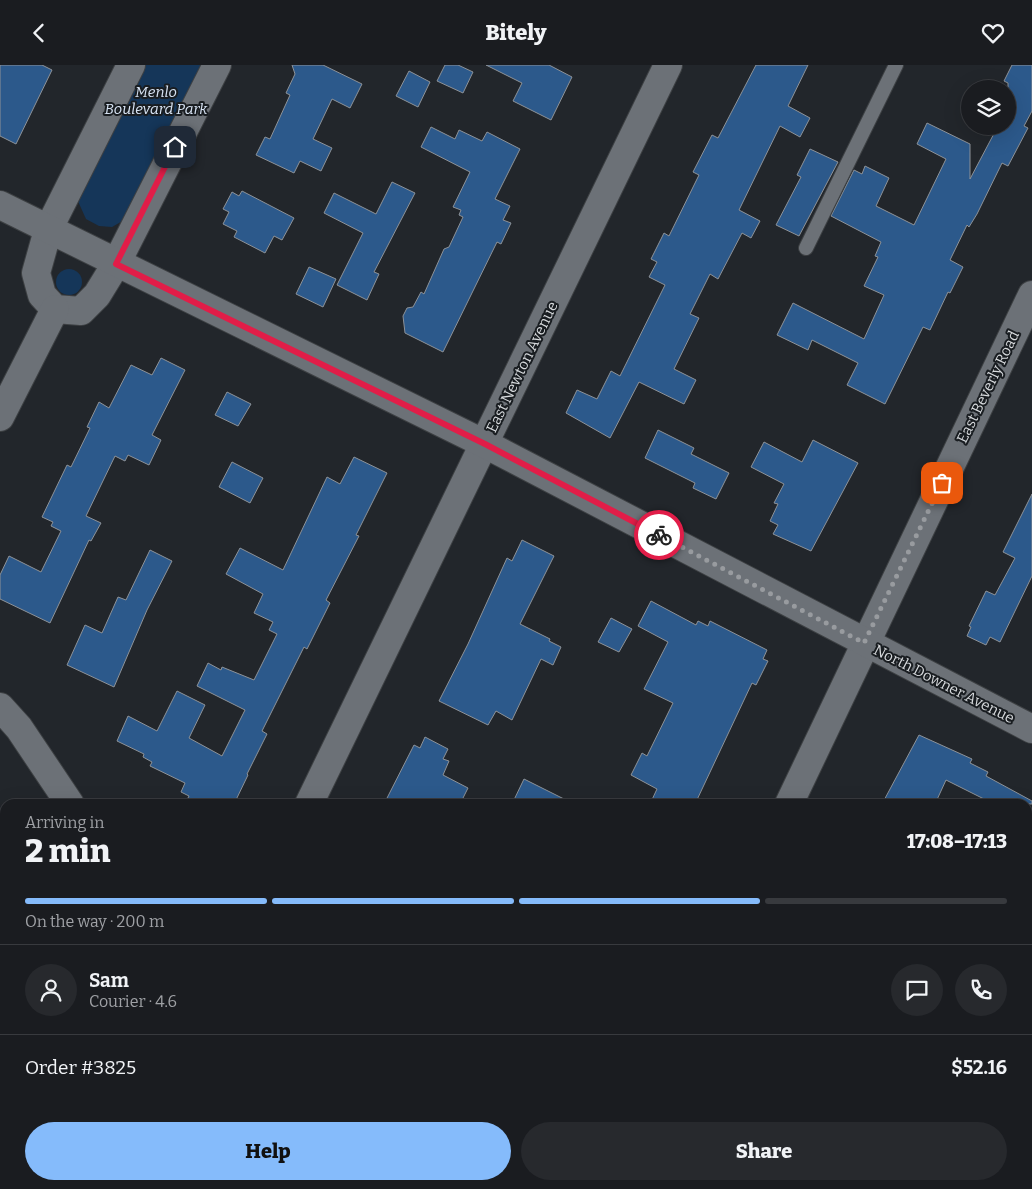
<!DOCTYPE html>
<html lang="en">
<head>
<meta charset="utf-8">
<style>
  body { margin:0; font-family:Bitter,serif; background:#27292d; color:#f1f3f6; height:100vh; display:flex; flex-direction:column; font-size:19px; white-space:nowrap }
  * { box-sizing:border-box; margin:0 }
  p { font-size:16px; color:#9fa1a5 }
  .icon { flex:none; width:28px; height:28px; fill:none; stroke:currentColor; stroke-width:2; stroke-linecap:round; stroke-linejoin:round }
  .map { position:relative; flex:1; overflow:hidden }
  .sheet { position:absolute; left:0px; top:734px; width:1032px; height:391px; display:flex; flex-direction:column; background:#1a1c20; border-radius:15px 15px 0 0; box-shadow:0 5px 20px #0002,0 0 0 1px #383a3e }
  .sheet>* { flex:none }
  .buttons { position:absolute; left:961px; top:15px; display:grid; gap:10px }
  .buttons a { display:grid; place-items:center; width:55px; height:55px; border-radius:50%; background:#1a1c20; box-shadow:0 5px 20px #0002,0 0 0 1px #383a3e; font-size:25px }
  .pin { position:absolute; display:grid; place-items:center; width:42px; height:42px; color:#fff; margin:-21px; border-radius:10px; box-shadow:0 2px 8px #0006 }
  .courier { position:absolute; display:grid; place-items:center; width:50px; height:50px; margin:-25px; border:4px solid #e11d48; border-radius:50%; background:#fff; color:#222; box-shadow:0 1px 6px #0007 }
  .overview em { font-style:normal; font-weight:800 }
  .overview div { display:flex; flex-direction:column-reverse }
  .overview { display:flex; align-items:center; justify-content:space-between; height:85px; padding:0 25px }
  h1 { font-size:32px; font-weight:800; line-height:38px }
  .bar { display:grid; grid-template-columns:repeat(4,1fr); gap:8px 5px; align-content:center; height:60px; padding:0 25px }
  .bar i { height:6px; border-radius:4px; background:#383a3e }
  .bar .on { background:#85bbfb }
  .bar p { grid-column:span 4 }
  .line { display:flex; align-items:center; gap:12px; padding:0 25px; border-top:1px solid #383a3e }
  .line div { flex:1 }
  .round { display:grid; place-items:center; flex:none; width:52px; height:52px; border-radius:26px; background:#27292d }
  .button { display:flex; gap:10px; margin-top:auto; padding:10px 25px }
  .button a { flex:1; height:58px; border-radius:30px; background:#85bbfb; color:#111; font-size:20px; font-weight:800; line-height:58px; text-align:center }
  .button a+a { background:#27292d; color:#f1f3f6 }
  header { display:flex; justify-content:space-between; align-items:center; height:65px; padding:0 25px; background:#1a1c20; font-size:22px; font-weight:800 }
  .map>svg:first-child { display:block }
</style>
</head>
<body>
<header><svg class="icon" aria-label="back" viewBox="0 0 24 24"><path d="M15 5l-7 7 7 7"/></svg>Bitely<svg class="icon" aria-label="heart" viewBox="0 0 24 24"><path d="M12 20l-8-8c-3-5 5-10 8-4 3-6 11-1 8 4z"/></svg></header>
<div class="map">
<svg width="1032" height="1124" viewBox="0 0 1032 1124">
  <rect width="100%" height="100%" fill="#22262b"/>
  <!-- green -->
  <g fill="#153659">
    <path d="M142,0H205L131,151L112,162L99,161L86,154L77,134Z"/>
    <circle cx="69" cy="217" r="13"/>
  </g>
  <!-- building -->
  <g fill="#2c598b" stroke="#8d9298">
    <path d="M0,0H42L52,5L16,79L0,71Z"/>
    <path d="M292,0H323L362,19L350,43L332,34L313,74L332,83L321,106L300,96L294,108L256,90L265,72L270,74L290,30L286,28L295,9Z"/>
    <path d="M445,0H458L473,7L463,28L437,16Z"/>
    <path d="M486,0H549L572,12L551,55L513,36L522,18Z"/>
    <path d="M756,0H808L788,41L810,53L800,72L780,61L739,145L760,156L751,173L742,168L718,214L710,209L690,249L699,253L674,304L696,315L684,339L639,317L610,373L566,348L577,325L597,334L611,306L620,311L665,220L649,212L657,197L651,194L664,168L669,171L699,110L693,107L712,70L718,73Z"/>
    <path d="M1012,0H1032V46L1024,61L1028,63L1008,101L1002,98L977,149L969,162L967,160L950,195L963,202L950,228L948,227L930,265L923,262L885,339L847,320L858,298L812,275L808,285L777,270L793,238L864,274L884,230L864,221L878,192L875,191L881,177L831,151L854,105L862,109L865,101L889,113L876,141L914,160L946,94L917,79L927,58L970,79V114L998,61H1008V18L1004,16Z"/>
    <path d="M409,6L430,17L418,42L396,31Z"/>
    <path d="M431,62L455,74L459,65L482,76L487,67L520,84L495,134L510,141L503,155L511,158L501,179L497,177L443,287L405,268L403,251L407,243L413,242L421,227L424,229L444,184L449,182L463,152L459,150L461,145L453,142L470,107L421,82Z"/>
    <path d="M810,84L838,97L799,171L776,160L801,112L797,110Z"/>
    <path d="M392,117L415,128L374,207L379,209L367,235L337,220L363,168L324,148L334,128L376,149Z"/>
    <path d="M242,126L294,153L282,175L274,171L265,188L234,172L237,166L223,159L229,147L223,144L232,127L239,131Z"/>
    <path d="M309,202L336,214L323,242L296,229Z"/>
    <path d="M161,293L185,305L152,370L161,375L149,400L128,390L125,396L115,391L86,451L101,458L91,476L89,475L50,558L0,534V510L9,491L41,507L61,466L51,461L53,457L42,452L67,400L71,402L90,363L87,362L99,337L109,343L131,300L152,310Z"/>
    <path d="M227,327L251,339L238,361L215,350Z"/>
    <path d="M658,365L694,383L691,389L729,408L716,434L693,423L695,418L645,393Z"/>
    <path d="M813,375L858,398L811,486L773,469L778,460L770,456L778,439L774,438L784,419L751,402L764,377L802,397Z"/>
    <path d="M354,392L387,408L356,470L359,471L326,535L330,538L307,584L304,582L262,666L267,669L247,709L248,710L234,739H185L189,731L181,727L185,718L150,701L152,697L143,692L144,689L117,676L128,651L157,666L177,626L205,640L189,673L222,691L245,645L197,621L208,598L221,605L222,602L254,615L277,569L269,565L273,557L254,548L263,529L226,509L240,483L283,505L327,412L340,419Z"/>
    <path d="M232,397L263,413L250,438L219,422Z"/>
    <path d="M1032,429V511L1000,577L990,572L986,580L967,571L971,562L969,561L986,526L995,530L1015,493L1003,487Z"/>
    <path d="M522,475L554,491L520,559L550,574L549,576L561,582L553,600L541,594L512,655L496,646L488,660L439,636L468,579L507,493L512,496Z"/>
    <path d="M150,485L172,496L147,545L114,622L67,600L85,560L102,568L118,532L126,535Z"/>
    <path d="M651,536L696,560L698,556L708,561L710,556L767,585L763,594L768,596L756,620L752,618L695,739H650L657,724L631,710L642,688L647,691L673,638L644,624L668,577L638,561Z"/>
    <path d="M611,553L632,564L619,587L598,577Z"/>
    <path d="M919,670L972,694L970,698L988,707L986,711L1032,736V739H994L946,715L935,739H882Z"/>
    <path d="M425,672L448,684L443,694L449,696L443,710L468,723L460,739H384L414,680L420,683Z"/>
    <path d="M524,714L574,739H512Z"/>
  </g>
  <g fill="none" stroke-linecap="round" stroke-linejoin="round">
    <!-- service casing -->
    <g stroke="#3d4043" stroke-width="16">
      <path id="service" d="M806,183L896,0"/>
    </g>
    <!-- minor casing -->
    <g stroke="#3d4043" stroke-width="30">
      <g id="minor">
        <path d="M131,0L48,165L36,208L42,230L55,244L81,246L97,230L116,199L217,0"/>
        <path d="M0,352L55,244"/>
        <path d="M0,642L19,663L70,739"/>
        <path d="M309,739L668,0"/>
        <path d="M789,739L1032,230"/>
        <path d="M138,1124L139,1120"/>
        <path d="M600,1124L602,1120"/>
      </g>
    </g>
    <!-- tertiary casing -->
    <g stroke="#3d4043" stroke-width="30">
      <path id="tertiary" d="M0,140L485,379L1032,664"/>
    </g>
    <!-- service -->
    <use href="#service" stroke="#6c7177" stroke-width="14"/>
    <!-- minor -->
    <use href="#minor" stroke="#6c7177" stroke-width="28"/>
    <!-- tertiary -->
    <use href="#tertiary" stroke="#6c7177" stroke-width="28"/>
  </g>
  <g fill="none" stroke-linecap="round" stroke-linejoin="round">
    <!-- done -->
    <path stroke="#989b9f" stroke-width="5" stroke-dasharray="0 9" d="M659,470L864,578L942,418"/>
    <!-- route -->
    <path stroke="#e11d48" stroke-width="6" d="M175,82L116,199L485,379L659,470"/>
  </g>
  <g text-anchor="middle" stroke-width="4" stroke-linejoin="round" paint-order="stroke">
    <!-- park labels -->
    <g font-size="15" font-style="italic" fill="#d7e3f3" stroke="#191d21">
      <text x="156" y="32">Menlo<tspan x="156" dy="17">Boulevard Park</tspan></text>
    </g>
    <!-- street labels -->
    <g font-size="15" fill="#d7dadd" stroke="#191d21">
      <text transform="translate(522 302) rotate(-64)" y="5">East Newton Avenue</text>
      <text transform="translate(988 322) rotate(-64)" y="5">East Beverly Road</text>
      <text transform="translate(944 619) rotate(27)" y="5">North Downer Avenue</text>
    </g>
  </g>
</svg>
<div class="buttons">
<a><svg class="icon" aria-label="layers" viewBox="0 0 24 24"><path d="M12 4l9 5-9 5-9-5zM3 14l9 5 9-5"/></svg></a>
</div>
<div class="pin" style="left:942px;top:418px;background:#ea580c"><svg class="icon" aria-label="bag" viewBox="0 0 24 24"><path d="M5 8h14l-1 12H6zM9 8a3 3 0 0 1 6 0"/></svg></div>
<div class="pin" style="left:175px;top:82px;background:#1f2937"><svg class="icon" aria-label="home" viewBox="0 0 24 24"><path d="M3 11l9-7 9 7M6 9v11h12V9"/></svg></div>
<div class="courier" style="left:659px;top:470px"><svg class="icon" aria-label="bike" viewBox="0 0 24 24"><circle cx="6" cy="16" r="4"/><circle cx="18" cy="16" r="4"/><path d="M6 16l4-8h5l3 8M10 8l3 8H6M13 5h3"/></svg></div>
<section class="sheet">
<div class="overview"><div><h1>2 min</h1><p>Arriving in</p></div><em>17:08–17:13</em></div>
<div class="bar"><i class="on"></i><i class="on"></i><i class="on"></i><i></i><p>On the way · 200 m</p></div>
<div class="line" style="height:90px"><a class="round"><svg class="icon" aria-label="person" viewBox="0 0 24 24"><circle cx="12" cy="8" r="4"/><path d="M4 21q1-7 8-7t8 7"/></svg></a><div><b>Sam</b><p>Courier · 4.6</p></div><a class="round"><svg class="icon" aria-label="chat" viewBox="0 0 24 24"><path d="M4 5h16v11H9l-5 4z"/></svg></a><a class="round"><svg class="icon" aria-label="phone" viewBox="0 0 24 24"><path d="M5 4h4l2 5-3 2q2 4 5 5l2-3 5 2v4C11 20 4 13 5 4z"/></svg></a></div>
<div class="line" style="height:65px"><div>Order #3825</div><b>$52.16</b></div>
<div class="button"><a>Help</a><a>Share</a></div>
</section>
</div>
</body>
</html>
